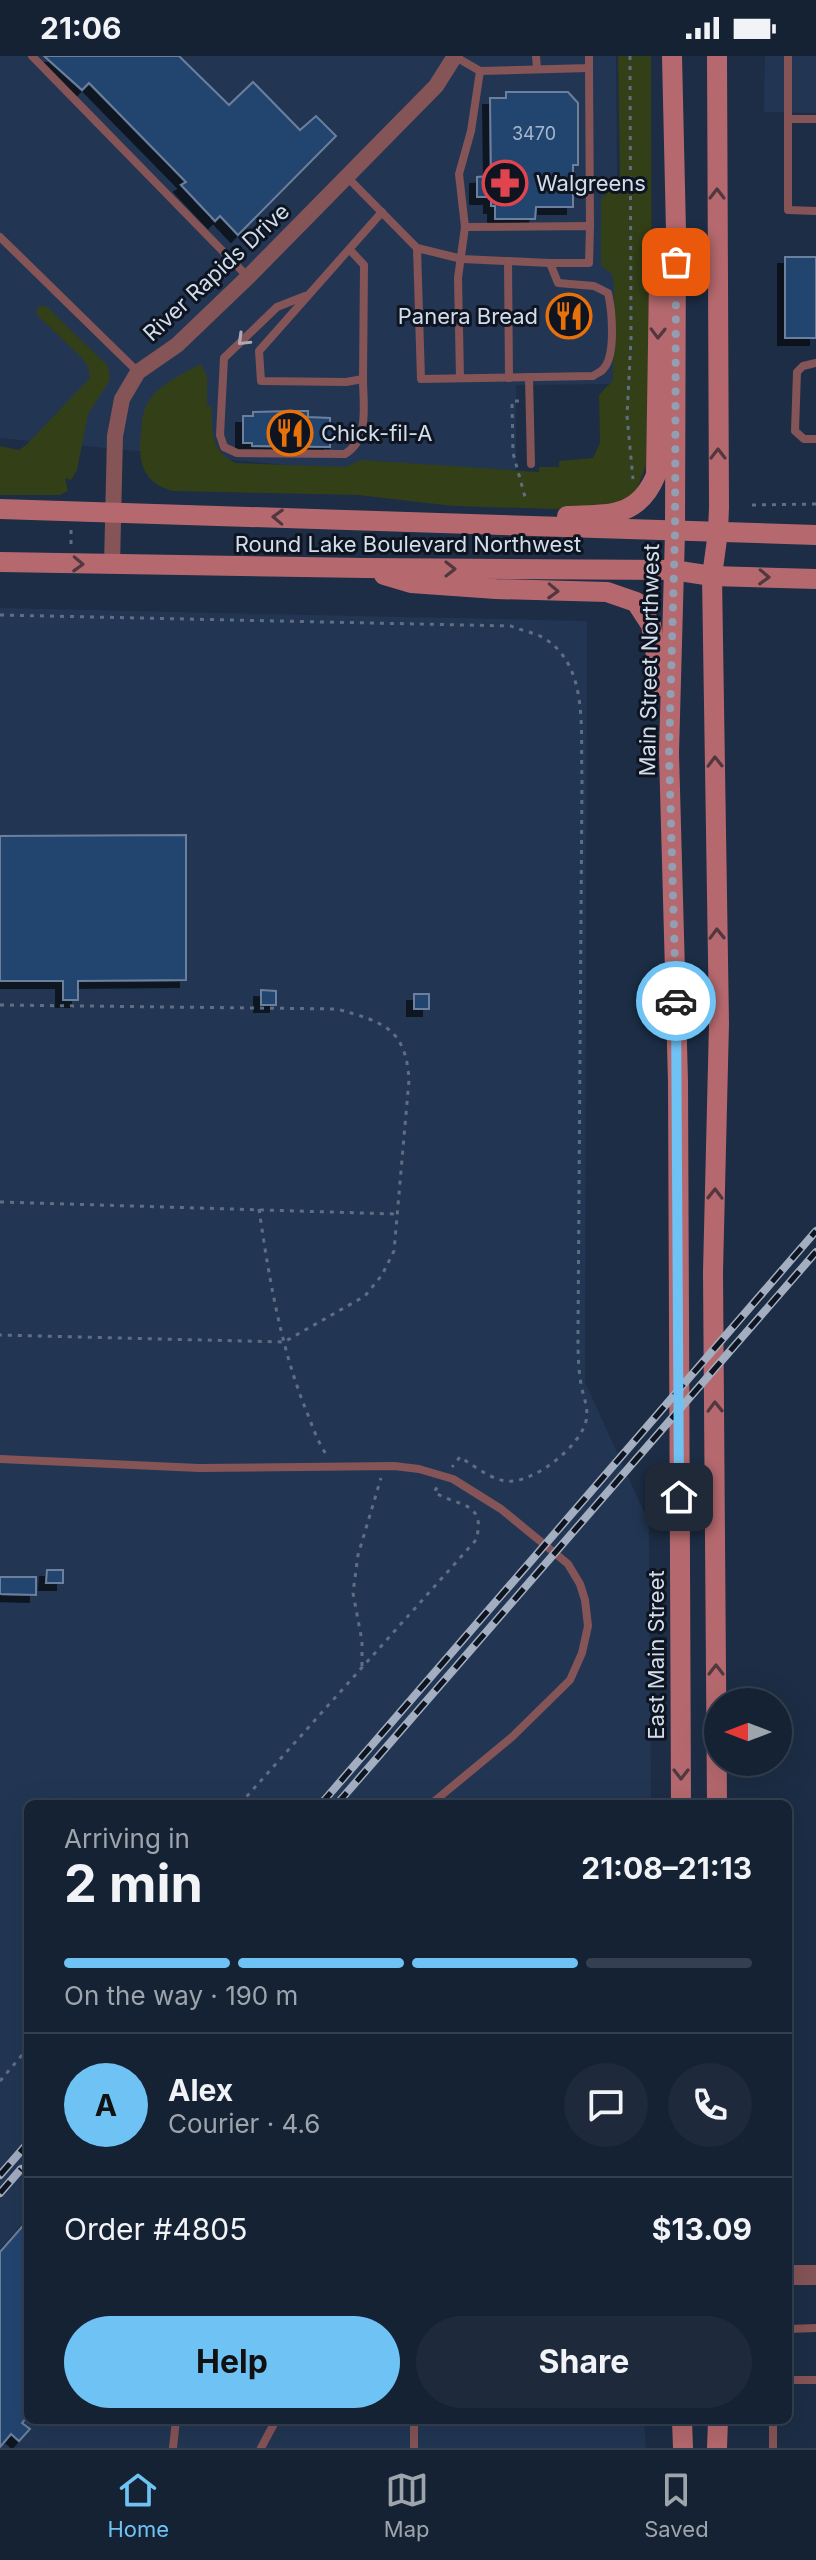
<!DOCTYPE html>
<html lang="en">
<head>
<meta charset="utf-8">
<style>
  body { margin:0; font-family:Inter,sans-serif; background:#1e2a3c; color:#f1f3f6; height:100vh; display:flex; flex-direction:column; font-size:30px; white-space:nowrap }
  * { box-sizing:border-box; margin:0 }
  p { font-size:26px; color:#9da4ac }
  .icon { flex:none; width:44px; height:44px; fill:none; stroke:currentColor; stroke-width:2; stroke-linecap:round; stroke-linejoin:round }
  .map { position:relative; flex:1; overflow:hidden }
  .sheet { position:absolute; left:24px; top:1744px; width:768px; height:624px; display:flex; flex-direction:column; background:#152234; border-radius:12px; box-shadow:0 8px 32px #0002,0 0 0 2px #343f4f }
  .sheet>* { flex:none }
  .needle { width:52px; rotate:270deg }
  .controls { position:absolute; left:704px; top:1632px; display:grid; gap:16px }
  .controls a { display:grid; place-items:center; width:88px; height:88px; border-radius:50%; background:#152234; box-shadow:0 8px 32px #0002,0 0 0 2px #343f4f; font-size:40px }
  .pin { position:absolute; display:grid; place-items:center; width:68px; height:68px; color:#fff; margin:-34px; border-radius:16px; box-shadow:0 4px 12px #0006 }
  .courier { position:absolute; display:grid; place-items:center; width:80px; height:80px; margin:-40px; border:6px solid #6fc2f4; border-radius:50%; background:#fff; color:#222; box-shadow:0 2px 10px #0007 }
  .headline em { font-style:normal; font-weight:700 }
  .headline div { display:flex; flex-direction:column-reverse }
  .headline { display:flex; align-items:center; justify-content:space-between; height:136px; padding:0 40px }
  h1 { font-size:52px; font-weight:700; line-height:60px }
  .bar { display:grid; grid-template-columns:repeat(4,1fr); gap:12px 8px; align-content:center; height:96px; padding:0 40px }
  .bar i { height:10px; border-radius:6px; background:#343f4f }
  .bar .selected { background:#6fc2f4 }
  .bar p { grid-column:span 4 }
  .line { display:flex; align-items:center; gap:20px; padding:0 40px; border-top:2px solid #343f4f }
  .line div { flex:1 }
  .round { display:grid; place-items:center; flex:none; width:84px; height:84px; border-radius:42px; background:#1e2a3c }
  .cta { display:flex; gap:16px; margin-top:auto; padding:16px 40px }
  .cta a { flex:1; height:92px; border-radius:48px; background:#6fc2f4; color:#111; font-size:32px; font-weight:700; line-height:92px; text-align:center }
  .cta a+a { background:#1e2a3c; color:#f1f3f6 }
  .status { display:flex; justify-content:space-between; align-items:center; height:56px; padding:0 40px; background:#152234; direction:ltr }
  .status svg { height:22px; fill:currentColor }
  .menu { display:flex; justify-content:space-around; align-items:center; height:112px; border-top:2px solid #343f4f; background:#152234; font-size:22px; color:#9da4ac }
  .menu a { display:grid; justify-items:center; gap:4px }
  .menu .selected { color:#6fc2f4 }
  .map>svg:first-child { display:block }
</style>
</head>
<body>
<div class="status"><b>21:06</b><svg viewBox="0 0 49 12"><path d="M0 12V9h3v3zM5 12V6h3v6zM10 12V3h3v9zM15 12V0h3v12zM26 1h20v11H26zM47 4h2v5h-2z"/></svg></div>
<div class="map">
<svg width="816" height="2392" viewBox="0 0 816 2392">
  <defs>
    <filter id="shadow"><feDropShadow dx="-7" dy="7" stdDeviation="0" flood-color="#0009"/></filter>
  </defs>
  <rect width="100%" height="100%" fill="#1c2d45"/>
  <!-- built -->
  <g fill="#223653">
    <path d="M0,0H616L619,328L516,329V431L0,382Z"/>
    <path d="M765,0H816V57L764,56Z"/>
    <path d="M0,552L587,565L585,1326L649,1467L651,1748H28V2364H644L646,2392H0Z"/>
  </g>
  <!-- green -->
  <g fill="#323f17">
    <path d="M618,0H651L652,344L646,409L636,436L616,449L555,453L453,450L358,439L173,435C144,428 137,406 141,378C142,366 142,354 150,343C162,327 184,317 201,308L207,320V349L211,350C213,374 210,396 236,407L345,411L362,404L539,416V411H559V405L593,402L600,387L599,339L613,324L614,228L611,217L601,210V142L620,124Z"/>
    <path d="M41,250L47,251L108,310L110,324L88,358L77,414L71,424L65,422L68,435L60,439H0V390L19,394L26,389L90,322L88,311L83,303L37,259V252Z"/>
  </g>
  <!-- building -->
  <g fill="#244470" stroke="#6c7f9c" stroke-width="2" filter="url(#shadow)">
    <path d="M44,0H179L229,49L253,26L300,74L316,60L336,80L238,179L220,160L215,165L181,129L186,126L89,27L82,34Z"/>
    <path d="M506,36H568L578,47V109H573V151H536L535,163H495V150H491V141H477V121L491,120L490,42H506Z"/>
    <rect x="785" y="201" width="31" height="81"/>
    <path d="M293,355H308V361L330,362V370H337L336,385H330V391L252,390V387H243V360H253V356Z"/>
    <path d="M186,779V924L78,925V944H63V925H0V780Z"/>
    <path d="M261,934L276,935V949H261Z"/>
    <rect x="414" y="938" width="15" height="15"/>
    <path d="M47,1514H63V1527H46Z"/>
    <path d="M0,1521H36V1539L0,1538Z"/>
    <path d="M28,2164V2360L22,2367L30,2373L19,2385L11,2378L0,2391V2196Z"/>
  </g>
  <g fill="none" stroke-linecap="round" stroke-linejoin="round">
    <!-- path -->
    <g stroke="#606e83" stroke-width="3" stroke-dasharray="4 6" stroke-linecap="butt">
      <path d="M630,0L631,283L627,360L633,423"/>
      <path d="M519,345H512L513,397L525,441"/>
      <path d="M752,449L816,448"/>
      <path d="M71,488V472"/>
      <path d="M0,559L511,570C520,574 531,576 540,580C590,606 580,674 582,722L578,1278C578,1294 578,1311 581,1328C583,1341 589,1351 586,1365C580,1391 532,1429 505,1425C489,1422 474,1410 460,1401L452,1411"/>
      <path d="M0,949L337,953C383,966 406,972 409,1024L394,1195L382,1219L365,1240L284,1286L0,1279"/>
      <path d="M0,1146L396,1158"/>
      <path d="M259,1153C269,1222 281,1294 308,1359C313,1372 318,1386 326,1398"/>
      <path d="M362,1610V1585L353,1537L358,1499L381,1422"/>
      <path d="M240,1748L476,1484C487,1445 458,1451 434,1436L438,1430"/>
      <path d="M0,2025L28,1992"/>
    </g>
    <!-- service -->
    <g stroke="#855457" stroke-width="8">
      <path d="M32,0L248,221"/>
      <path d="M454,0L480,15L471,75L459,118L465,171"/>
      <path d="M536,0L537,13"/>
      <path d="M788,0V154L816,155"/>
      <path d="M589,12L590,170"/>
      <path d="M480,15L589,12V0"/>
      <path d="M788,63H816"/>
      <path d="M347,121L417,192L421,323L593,320C597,317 602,316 604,312C616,298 612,254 608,237L594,230L558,227L550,207H589L590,170L465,171L458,222L460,322"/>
      <path d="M0,181L138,316"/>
      <path d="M417,192L462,203L550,207"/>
      <path d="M350,194L364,209L363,323L346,326L261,325L259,295L382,156"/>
      <path d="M508,205L509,322"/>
      <path d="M305,240L277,251L224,302L220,379L224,391L237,397L345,398C370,383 363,349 363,323"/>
      <path d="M816,307L803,310L797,316L795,375L804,383H816"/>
      <path d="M529,321L531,408"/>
      <path d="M0,1403L199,1412L394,1410L419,1413L453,1423L501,1453L545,1489L568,1508L580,1528L585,1544L588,1570L582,1597L570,1624L512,1681L431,1748"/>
      <path d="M788,2273L816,2272"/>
      <path d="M788,2324H816"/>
      <path d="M773,2364V2392"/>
      <path d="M173,2392L176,2364"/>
      <path d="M261,2392L276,2364"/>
      <path d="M414,2392V2364"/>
    </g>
    <!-- minor -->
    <path stroke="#855457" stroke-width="16" d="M112,509L115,380L122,343L138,316L177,289L248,221L436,30L455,0"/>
    <!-- tertiary -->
    <path stroke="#855457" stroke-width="20" d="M788,2219H816"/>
    <!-- secondary -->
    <g stroke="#b5696e" stroke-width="20">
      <path d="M672,0L676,175L675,476L669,697L678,1025L681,1748"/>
      <path d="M717,0L719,451L718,476L712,520L719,967L713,1216L717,1748"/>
      <path d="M0,453L816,479"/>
      <path d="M567,460C607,458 638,463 656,419L659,223L663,197L674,179"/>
      <path d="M0,506L365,512L673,514L712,520L816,523"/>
      <path d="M384,519L411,527L496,533L607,536L636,546L651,569L661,630"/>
      <path d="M682,2364L683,2392"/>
      <path d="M717,2392L718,2364"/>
    </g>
    <!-- rail casing -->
    <g stroke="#a3afc1" stroke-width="8">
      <g id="rail">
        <path d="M321,1748L816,1175"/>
        <path d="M337,1748L816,1196"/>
        <path d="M0,2119L28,2087"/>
        <path d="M0,2137L21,2113"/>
      </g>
    </g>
    <!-- rail -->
    <use href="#rail" stroke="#0e1520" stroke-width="5" stroke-dasharray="15" stroke-linecap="butt"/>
  </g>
  <!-- one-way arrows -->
  <defs><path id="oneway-chevron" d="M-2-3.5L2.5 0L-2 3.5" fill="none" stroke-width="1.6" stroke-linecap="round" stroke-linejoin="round" transform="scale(2)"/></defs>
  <g stroke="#51373f">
    <use href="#oneway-chevron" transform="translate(717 138) rotate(-90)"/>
    <use href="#oneway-chevron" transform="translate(658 277) rotate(91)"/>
    <use href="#oneway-chevron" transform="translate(718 398) rotate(-90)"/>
    <use href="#oneway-chevron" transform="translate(278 461) rotate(-178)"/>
    <use href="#oneway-chevron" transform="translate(78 508) rotate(2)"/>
    <use href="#oneway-chevron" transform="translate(450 513)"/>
    <use href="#oneway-chevron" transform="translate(764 521) rotate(2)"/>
    <use href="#oneway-chevron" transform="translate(553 535) rotate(2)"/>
    <use href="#oneway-chevron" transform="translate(715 706) rotate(-91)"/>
    <use href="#oneway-chevron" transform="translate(717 878) rotate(-91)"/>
    <use href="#oneway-chevron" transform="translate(715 1138) rotate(-89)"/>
    <use href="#oneway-chevron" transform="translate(715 1351) rotate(-91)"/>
    <use href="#oneway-chevron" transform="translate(716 1614) rotate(-90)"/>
    <use href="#oneway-chevron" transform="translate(681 1718) rotate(90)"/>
  </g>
  <use stroke="#b3a6b0" href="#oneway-chevron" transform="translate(243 284) rotate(136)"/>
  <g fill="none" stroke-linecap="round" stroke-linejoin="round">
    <!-- done -->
    <path stroke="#929fb2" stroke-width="8" stroke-dasharray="0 14.4" d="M676,206L675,476L669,697L676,945"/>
    <!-- route -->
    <path stroke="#6fc2f4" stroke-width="10" d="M676,945L679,1441"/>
  </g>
  <!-- icons -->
  <defs>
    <g id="pharmacy-ring" transform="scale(2.3)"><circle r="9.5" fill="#0e1520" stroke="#e0444e" stroke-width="1.5"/><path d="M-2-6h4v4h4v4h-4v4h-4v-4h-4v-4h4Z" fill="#e0444e"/></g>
    <g id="restaurant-ring" transform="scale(2.3)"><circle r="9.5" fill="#0e1520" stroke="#e8710a" stroke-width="1.5"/><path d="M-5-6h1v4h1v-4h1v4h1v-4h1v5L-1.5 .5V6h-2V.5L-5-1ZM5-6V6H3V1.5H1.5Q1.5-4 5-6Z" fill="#e8710a"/></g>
  </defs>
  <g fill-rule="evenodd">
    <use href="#pharmacy-ring" x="505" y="127"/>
    <use href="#restaurant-ring" x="569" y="260"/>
    <use href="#restaurant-ring" x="290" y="377"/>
  </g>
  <g text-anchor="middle" stroke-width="6" stroke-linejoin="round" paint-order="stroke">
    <!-- number labels -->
    <g font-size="18" fill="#a6b7cd">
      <text x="534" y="84">3470</text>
    </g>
    <!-- poi labels -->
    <g font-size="22" fill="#d2ddec" stroke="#0e1520" text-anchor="start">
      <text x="536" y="135">Walgreens</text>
      <text x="538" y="268" text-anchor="end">Panera Bread</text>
      <text x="321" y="385">Chick-fil-A</text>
    </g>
    <!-- street labels -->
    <g font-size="22" fill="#d2ddec" stroke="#0e1520">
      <text transform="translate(216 216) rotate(-43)" y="8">River Rapids Drive</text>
      <text x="408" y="496">Round Lake Boulevard Northwest</text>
      <text transform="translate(649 604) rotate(-89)" y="8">Main Street Northwest</text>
      <text transform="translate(656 1599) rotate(-90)" y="8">East Main Street</text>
    </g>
  </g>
</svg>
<div class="controls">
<a><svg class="needle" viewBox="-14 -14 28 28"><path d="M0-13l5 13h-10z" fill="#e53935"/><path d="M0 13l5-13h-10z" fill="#9da4ac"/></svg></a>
</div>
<div class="pin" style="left:676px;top:206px;background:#ea580c"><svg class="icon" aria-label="bag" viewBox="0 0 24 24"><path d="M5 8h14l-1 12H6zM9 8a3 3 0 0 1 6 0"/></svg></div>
<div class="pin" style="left:679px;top:1441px;background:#1f2937"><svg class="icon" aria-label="home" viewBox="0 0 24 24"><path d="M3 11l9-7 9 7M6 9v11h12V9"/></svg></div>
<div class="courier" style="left:676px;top:945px"><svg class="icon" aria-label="car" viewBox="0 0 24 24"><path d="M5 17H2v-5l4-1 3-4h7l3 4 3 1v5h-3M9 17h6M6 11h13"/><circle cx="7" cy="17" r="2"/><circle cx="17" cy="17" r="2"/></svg></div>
<section class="sheet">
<div class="headline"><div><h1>2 min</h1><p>Arriving in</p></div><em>21:08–21:13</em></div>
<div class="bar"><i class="selected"></i><i class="selected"></i><i class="selected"></i><i></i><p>On the way · 190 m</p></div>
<div class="line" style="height:144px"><b class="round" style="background:#6fc2f4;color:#111">A</b><div><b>Alex</b><p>Courier · 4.6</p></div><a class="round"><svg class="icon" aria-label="chat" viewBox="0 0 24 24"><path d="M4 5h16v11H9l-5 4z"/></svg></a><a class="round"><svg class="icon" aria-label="phone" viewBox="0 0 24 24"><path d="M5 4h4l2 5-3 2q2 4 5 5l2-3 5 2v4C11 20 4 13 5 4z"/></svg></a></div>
<div class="line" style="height:104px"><div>Order #4805</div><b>$13.09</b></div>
<div class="cta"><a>Help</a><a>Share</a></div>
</section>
</div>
<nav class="menu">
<a class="selected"><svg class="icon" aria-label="home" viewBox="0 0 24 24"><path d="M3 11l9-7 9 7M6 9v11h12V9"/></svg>Home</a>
<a><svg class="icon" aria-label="map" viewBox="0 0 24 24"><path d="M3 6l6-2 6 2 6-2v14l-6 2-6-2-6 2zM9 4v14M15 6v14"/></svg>Map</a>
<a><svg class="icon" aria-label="saved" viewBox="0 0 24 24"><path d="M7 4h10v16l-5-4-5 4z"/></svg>Saved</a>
</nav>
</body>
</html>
